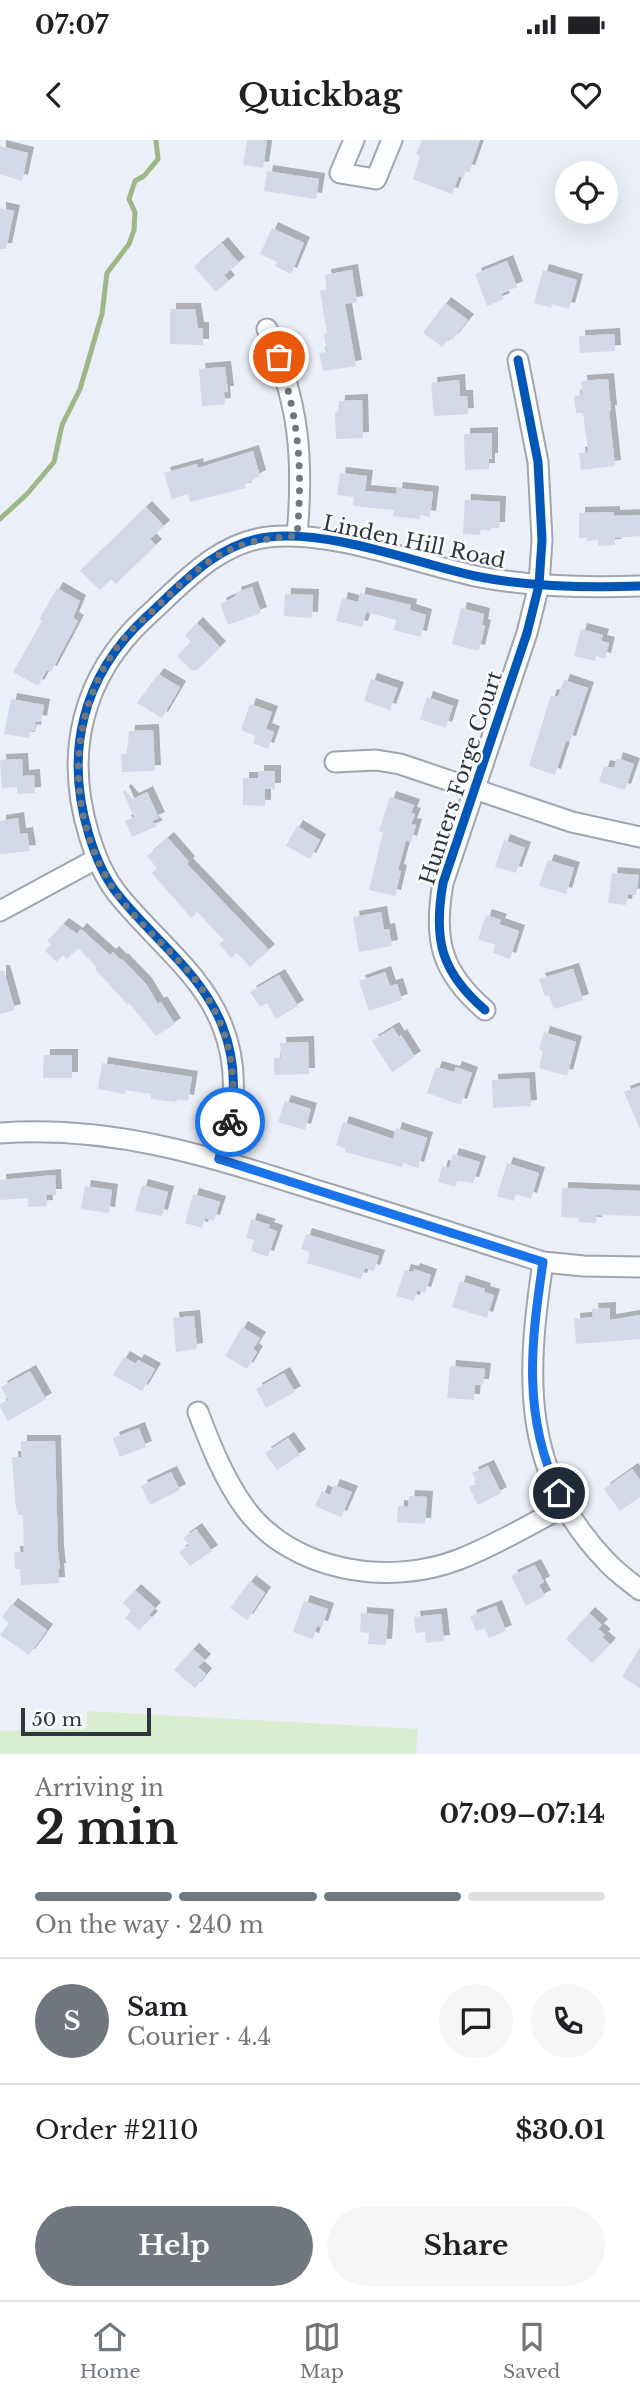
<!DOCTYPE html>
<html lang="en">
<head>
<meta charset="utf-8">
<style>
  body { margin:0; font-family:"Libre Baskerville",serif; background:#f6f6f6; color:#202124; height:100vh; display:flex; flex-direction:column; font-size:26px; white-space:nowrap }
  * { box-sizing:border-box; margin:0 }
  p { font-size:23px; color:#757577 }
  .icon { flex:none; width:38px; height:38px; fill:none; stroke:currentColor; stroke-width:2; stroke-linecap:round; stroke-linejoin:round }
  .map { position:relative; height:1614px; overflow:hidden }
  .panel { display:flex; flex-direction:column; background:#fff; flex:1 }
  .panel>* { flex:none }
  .tools { position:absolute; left:555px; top:21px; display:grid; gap:14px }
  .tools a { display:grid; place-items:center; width:63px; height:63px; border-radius:50%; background:#fff; box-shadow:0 7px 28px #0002; font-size:35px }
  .scale { position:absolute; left:21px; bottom:18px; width:130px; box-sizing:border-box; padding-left:7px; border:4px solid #30363f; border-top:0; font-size:19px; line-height:24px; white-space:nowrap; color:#30363f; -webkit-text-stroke:5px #fbfbfb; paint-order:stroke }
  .pin { position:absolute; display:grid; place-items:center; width:60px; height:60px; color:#fff; margin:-30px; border:4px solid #fff; border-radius:50%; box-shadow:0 2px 7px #0007 }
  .courier { position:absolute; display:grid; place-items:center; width:70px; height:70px; margin:-35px; border:5px solid #1a73e8; border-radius:50%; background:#fff; color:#222; box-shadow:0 2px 9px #0007 }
  .headline em { font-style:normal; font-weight:700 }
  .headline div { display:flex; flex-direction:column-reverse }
  .headline { display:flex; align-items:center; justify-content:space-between; height:119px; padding:0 35px }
  h1 { font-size:46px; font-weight:700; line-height:52px }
  .bar { display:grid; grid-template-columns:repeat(4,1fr); gap:10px 7px; align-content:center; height:84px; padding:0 35px }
  .bar i { height:9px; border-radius:5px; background:#e0e0e0 }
  .bar .active { background:#71777f }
  .bar p { grid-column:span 4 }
  .line { display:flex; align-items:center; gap:18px; padding:0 35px; border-top:2px solid #e0e0e0 }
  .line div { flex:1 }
  .round { display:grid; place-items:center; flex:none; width:74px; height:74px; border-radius:37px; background:#f6f6f6 }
  .button { display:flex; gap:14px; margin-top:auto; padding:14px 35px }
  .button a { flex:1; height:80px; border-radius:42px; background:#71777f; color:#fff; font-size:28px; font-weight:700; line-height:80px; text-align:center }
  .button a+a { background:#f6f6f6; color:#202124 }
  .status { display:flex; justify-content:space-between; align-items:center; height:49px; padding:0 35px; background:#fff; direction:ltr }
  .status svg { height:19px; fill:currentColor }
  header { display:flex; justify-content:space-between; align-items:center; height:91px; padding:0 35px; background:#fff; font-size:32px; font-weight:700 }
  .tab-bar { display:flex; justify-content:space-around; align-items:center; height:98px; border-top:2px solid #e0e0e0; background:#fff; font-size:19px; color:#757577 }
  .tab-bar a { display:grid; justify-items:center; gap:4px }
  .tab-bar .active { color:#71777f }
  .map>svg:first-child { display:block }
</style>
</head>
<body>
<div class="status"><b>07:07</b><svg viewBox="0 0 49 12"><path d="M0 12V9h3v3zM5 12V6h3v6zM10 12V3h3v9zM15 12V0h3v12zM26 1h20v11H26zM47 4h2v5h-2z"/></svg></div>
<header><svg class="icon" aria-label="back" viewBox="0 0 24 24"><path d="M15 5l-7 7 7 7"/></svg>Quickbag<svg class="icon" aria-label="heart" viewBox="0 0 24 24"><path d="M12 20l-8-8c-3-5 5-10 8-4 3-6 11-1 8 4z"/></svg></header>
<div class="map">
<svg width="640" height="1614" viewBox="0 0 640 1614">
  <defs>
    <filter id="shadow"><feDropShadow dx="6" dy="-6" stdDeviation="0" flood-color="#0004"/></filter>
  </defs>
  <rect width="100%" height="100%" fill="#ebeff7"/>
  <!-- green -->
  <path fill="#d9edcf" d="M87,1571L418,1589L416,1614H0V1591L87,1588Z"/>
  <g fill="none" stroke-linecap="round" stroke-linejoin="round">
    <!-- stream -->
    <path stroke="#9db887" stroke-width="5" d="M0,379L27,354L54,322L62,285L80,249L102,174L107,133L129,104L134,90L135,72L129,59L135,41L144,36L158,19L156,0"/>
  </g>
  <!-- building -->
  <g fill="#d2dae8" filter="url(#shadow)">
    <path d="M247,0H267L263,28L243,25Z"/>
    <path d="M422,0H480L469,31L466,30L463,38L459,36L452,54L413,39L420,16L416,14Z"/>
    <path d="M0,6L28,13L22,41L0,34Z"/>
    <path d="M267,31L319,39L316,59L264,51Z"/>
    <path d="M0,68L14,71L6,109H0Z"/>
    <path d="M272,88L304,103L291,134L275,126L277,122L260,114Z"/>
    <path d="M222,103L239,123L224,135L229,141L216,152L194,127Z"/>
    <path d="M507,121L517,147L501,154L504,159L487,166L475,134Z"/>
    <path d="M352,130L357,162L345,164L356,226L323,231L319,213L327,212L324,194L327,193L320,151L327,149L325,135Z"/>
    <path d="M543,130L577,140L569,169L552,164L551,168L534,163Z"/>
    <path d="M445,163L468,180L452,200L449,198L442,207L423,193Z"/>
    <path d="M170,169H195L198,188H203V205L170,204Z"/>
    <path d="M614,194L615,211L580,213L579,196Z"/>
    <path d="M225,227L228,252H224L225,264L202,266L199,229Z"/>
    <path d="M608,239L611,271H609L615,326L581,330L579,313L588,312L583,273H576L574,256L582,255L581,241Z"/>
    <path d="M459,240L460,256H467L468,274L434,276L431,243Z"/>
    <path d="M362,260L363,298L336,299L335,272H338L339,261Z"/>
    <path d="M492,293V319H489V329L465,330L464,294Z"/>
    <path d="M253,311L260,336L245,344L246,348L190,362L188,354L172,359L164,333L197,324L198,328Z"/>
    <path d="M340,333L367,336L365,351L396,354L397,348L433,352L430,377L420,375V379L393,376L394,370L353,366L354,357L337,355Z"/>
    <path d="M465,360L500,362L499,388H491V391L481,390L480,395L463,394Z"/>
    <path d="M146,367L164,386L150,399L156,405L116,444L111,439L100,450L80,431Z"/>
    <path d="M614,372V376L640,375V396L615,398V405L598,406V400L587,401V398H579V373Z"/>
    <path d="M252,447L261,473L228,485L220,464L236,456L235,453Z"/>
    <path d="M57,448L80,461L73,478L78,481L51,532L47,530L38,546L13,532L42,481L39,480Z"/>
    <path d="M360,453L411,465L410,470L426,475L421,497L394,490L396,480L366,472L362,487L336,481L342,458L358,462Z"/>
    <path d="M285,454L313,455L312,478L284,476Z"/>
    <path d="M461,468L484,474L482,485L485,486L479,511L452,504Z"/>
    <path d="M197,483L220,507L197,530H191L177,516L191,502L185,495Z"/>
    <path d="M581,489L603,495L601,501L609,503L605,519L596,516L595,521L574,516Z"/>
    <path d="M158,534L180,547L162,578L137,563Z"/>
    <path d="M371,539L398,548L390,570L364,561Z"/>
    <path d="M564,540L588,548L570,602L566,601L555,635L529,626L551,555L558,557Z"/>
    <path d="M427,557L453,566L446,588L420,579Z"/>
    <path d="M11,559L44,565L41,582L36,581L35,591L31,590L29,598L4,594Z"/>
    <path d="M250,564L272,572L266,589L274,592L268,609L253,603L255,596L241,590Z"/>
    <path d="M153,590L155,631L122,632L121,614H127L129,591Z"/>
    <path d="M617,618L634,624L625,650L599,642L604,626L614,628Z"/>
    <path d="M22,619L23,636L34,635L35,653L17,654V647L2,648L0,620Z"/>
    <path d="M258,631H275V649H265V666L243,665V638H258Z"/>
    <path d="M125,650L133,659L147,652L159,678L152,681L157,686L132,697L125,681L134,677L123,652Z"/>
    <path d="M390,657L414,665L411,673L415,674L411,684L416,685L411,702L406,700L398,730L401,731L395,756L369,750L383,692L379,691Z"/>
    <path d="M18,678L20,694L27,693L30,711L0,714V681Z"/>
    <path d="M297,686L320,700L310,719L286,706Z"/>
    <path d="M168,698L189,722L187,724L269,810L250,827L237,813L231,818L219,804L224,800L197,772L191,778L152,733L157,728L147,716Z"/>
    <path d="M504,700L525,708L516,733L495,727Z"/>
    <path d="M548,720L574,728L566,754L539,746Z"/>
    <path d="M612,733L639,735L636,755L628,754L626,765L608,763Z"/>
    <path d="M381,772L384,790L389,789L392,806L359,812L353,777Z"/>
    <path d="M486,775L501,780L499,784L519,791L510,819L493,813L495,805L478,799Z"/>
    <path d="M63,784L77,794L81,789L110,815L113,812L121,820L122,819L146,844L158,864L161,862L175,884L156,896L129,863L128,865L95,829L97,827L78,808L67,819L63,815L57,822L45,811L51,804L47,801Z"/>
    <path d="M573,829L583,860L554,869L549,855L545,856L539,839Z"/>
    <path d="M0,831H4L15,870L0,874Z"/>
    <path d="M385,832L390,846L397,844L402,860L369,871L359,841Z"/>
    <path d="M279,835L298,866L276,879L267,863L260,867L250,852Z"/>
    <path d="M393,888L399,897L401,895L415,917L392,932L372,901Z"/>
    <path d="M544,892L576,902L567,936L539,928L543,911L539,909Z"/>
    <path d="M308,902L309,934L274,935V918H281L280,903Z"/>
    <path d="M44,915H72V938H43Z"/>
    <path d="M102,923L192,937L188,961L177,959L176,962L151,959V954L125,950V954L98,949Z"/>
    <path d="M436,927L454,932L456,927L472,933L461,965L427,953Z"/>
    <path d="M529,938L531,966L493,968L492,940Z"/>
    <path d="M640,946V989L624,952Z"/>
    <path d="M285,961L311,969L305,990L278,982Z"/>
    <path d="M343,982L393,999L396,988L427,998L418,1028L403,1023L402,1027L345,1012L346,1009L336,1005Z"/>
    <path d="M453,1014L480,1022L473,1043L457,1041L455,1047L438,1042L442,1026L449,1028Z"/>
    <path d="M507,1023L539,1033L531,1059L516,1054L514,1061L497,1056Z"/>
    <path d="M55,1035L56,1055H46L47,1066L28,1067V1058L0,1060V1040Z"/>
    <path d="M142,1045L168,1052L162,1076L135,1071Z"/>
    <path d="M85,1046L112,1050L109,1073L81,1069Z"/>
    <path d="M562,1048L640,1051V1076L597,1075L596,1083L579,1082V1078L561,1077Z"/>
    <path d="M193,1054L220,1062L214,1081L205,1078L202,1088L185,1083Z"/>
    <path d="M251,1079L270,1085L268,1088L277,1091L268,1117L251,1111L254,1100L246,1098Z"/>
    <path d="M306,1094L379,1116L374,1131L365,1128L361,1139L307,1123L310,1112L301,1109Z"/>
    <path d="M414,1129L431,1135L425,1153L417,1150L414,1161L396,1156L405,1130L413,1132Z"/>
    <path d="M460,1141L485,1149L484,1152L494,1155L487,1178L452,1167Z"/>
    <path d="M610,1168V1180L640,1175V1199L576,1204L574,1179L593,1177L592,1169Z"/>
    <path d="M194,1176L197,1209L176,1212L173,1178Z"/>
    <path d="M242,1187L260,1198L253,1209L257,1212L247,1229L225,1216Z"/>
    <path d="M124,1217L136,1224L138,1220L155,1229L142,1251L113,1235Z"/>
    <path d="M450,1226L485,1229L483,1245H475L474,1260L447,1258Z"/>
    <path d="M30,1231L46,1259L8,1281L0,1267V1264L8,1260L1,1247Z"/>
    <path d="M284,1233L295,1252L266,1268L256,1249Z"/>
    <path d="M139,1288L146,1307L120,1317L113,1298Z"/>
    <path d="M288,1298L300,1315L277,1330L265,1313Z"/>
    <path d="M21,1301H55L58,1412L60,1429H58L59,1443L21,1445L20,1429H15L14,1412H24L23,1375H18L16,1368L13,1334L12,1317H21Z"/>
    <path d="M488,1326L501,1353L478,1365L469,1347L477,1343L472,1333Z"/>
    <path d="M632,1329L640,1340V1357L620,1371L604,1349Z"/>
    <path d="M171,1332L180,1350L150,1365L141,1346Z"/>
    <path d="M334,1345L352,1352L341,1377L315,1366L322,1351L330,1355Z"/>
    <path d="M409,1356L427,1357L425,1384L397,1382L398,1366L408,1367Z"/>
    <path d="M196,1389L212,1411L190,1426L179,1412L189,1405L183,1398Z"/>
    <path d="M535,1425L544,1442L539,1445L545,1456L526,1466L511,1436Z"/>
    <path d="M250,1441L265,1453L247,1480L230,1468Z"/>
    <path d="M135,1450L155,1468L149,1475L152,1477L139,1490L125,1478L131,1471L123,1463Z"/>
    <path d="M304,1461L328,1469L322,1487L317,1486L313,1499L293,1492Z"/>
    <path d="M12,1464L47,1490L29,1515L0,1495L9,1483L2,1477Z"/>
    <path d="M496,1466L506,1491L489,1498L485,1488L476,1491L470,1476Z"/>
    <path d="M361,1473L388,1475L386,1505L368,1504L369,1493L360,1492Z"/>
    <path d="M589,1473L602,1485L598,1489L605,1495L602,1497L610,1504L592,1523L566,1499Z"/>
    <path d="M441,1474L444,1501L426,1503L425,1492L416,1493L414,1477Z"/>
    <path d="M640,1507V1548L622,1537Z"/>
    <path d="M193,1509L205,1520L198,1527L206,1534L195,1548L174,1530Z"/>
  </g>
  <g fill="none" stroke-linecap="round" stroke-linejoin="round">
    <!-- street casing -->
    <g stroke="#a1a5ad" stroke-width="23">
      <g id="street">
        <path d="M354,0L340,33L376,39L392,0"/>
        <path d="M267,189C299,262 304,317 297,396"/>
        <path d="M335,622L376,620L400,624L572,682L640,697"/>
        <path d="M0,771L96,719"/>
        <path d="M485,870C441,832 433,800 443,743L527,493L539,445L542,400L538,322L518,220"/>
        <path d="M0,993C115,985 211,1017 319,1051C394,1074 468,1098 543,1122L584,1126L640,1127"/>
        <path d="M219,1019C235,974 240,930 222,885C201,832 150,796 116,752C103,735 95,715 89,695C64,613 82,536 146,477C182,444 217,403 268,397C332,390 412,422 475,436C529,447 585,448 640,446"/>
        <path d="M543,1122C526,1236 520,1332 607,1422C617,1433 629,1441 640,1450"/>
        <path d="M198,1272C211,1306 224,1339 245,1368C292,1432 389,1447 460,1419C496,1405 531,1384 565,1366"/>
      </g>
    </g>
    <!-- street -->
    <use href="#street" stroke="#fcfdfe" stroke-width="19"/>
    <!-- cycleway casing -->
    <g stroke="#fbfbfb" stroke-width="13">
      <g id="cycleway">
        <path d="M485,870C441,832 433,800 443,743L527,493L539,445L542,400L538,322L518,220"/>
        <path d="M219,1019C235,974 240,930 222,885C201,832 150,796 116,752C103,735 95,715 89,695C64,613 82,536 146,477C182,444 217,403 268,397C332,390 412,422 475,436C529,447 585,448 640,446"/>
      </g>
    </g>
    <!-- cycleway -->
    <use href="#cycleway" stroke="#0057b8" stroke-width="9"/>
  </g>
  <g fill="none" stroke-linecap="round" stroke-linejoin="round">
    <!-- done -->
    <path stroke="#71777f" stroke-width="7" stroke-dasharray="0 12.6" d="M230,982C240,930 226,879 194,838C168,806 134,781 112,747C64,670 67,569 124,498C130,490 140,483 147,476C201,426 219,400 297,396C303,326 299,284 279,217"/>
    <!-- route -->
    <path stroke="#1a73e8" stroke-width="9" d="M230,982L219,1019L543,1122C531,1203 522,1276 559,1353"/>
  </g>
  <g text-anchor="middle" stroke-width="5" stroke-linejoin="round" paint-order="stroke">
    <!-- street labels -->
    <g font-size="21" fill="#30363f" stroke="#fbfbfb">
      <text transform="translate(414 402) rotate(12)" y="7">Linden Hill Road</text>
      <text transform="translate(461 638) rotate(-72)" y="7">Hunters Forge Court</text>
    </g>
  </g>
</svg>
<div class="tools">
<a><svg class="icon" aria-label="locate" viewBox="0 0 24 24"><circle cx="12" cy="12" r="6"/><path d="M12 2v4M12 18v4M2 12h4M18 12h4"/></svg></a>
</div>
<div class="scale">50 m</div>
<div class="pin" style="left:279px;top:217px;background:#ea580c"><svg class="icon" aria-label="bag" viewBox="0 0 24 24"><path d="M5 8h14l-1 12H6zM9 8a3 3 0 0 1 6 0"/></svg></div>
<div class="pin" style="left:559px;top:1353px;background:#1f2937"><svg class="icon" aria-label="home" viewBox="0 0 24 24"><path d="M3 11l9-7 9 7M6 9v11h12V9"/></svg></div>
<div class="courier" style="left:230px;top:982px"><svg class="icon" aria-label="bike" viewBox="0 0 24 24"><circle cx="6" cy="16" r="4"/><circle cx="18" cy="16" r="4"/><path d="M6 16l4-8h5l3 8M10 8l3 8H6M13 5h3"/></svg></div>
</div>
<section class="panel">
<div class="headline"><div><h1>2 min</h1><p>Arriving in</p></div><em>07:09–07:14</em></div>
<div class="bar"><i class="active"></i><i class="active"></i><i class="active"></i><i></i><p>On the way · 240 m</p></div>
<div class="line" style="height:126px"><b class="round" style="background:#71777f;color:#fff">S</b><div><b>Sam</b><p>Courier · 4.4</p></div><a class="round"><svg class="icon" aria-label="chat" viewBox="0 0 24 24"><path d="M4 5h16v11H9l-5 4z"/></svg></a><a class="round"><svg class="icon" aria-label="phone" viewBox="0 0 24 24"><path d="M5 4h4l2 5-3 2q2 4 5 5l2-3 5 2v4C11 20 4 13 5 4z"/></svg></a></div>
<div class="line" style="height:91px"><div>Order #2110</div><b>$30.01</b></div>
<div class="button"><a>Help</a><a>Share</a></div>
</section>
<nav class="tab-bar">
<a class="active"><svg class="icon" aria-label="home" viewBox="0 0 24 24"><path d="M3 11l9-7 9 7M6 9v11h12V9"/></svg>Home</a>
<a><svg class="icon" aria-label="map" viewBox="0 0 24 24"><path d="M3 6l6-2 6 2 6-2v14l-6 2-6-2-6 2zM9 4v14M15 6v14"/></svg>Map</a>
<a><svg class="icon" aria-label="saved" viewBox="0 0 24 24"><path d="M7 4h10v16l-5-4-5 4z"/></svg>Saved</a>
</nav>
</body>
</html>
